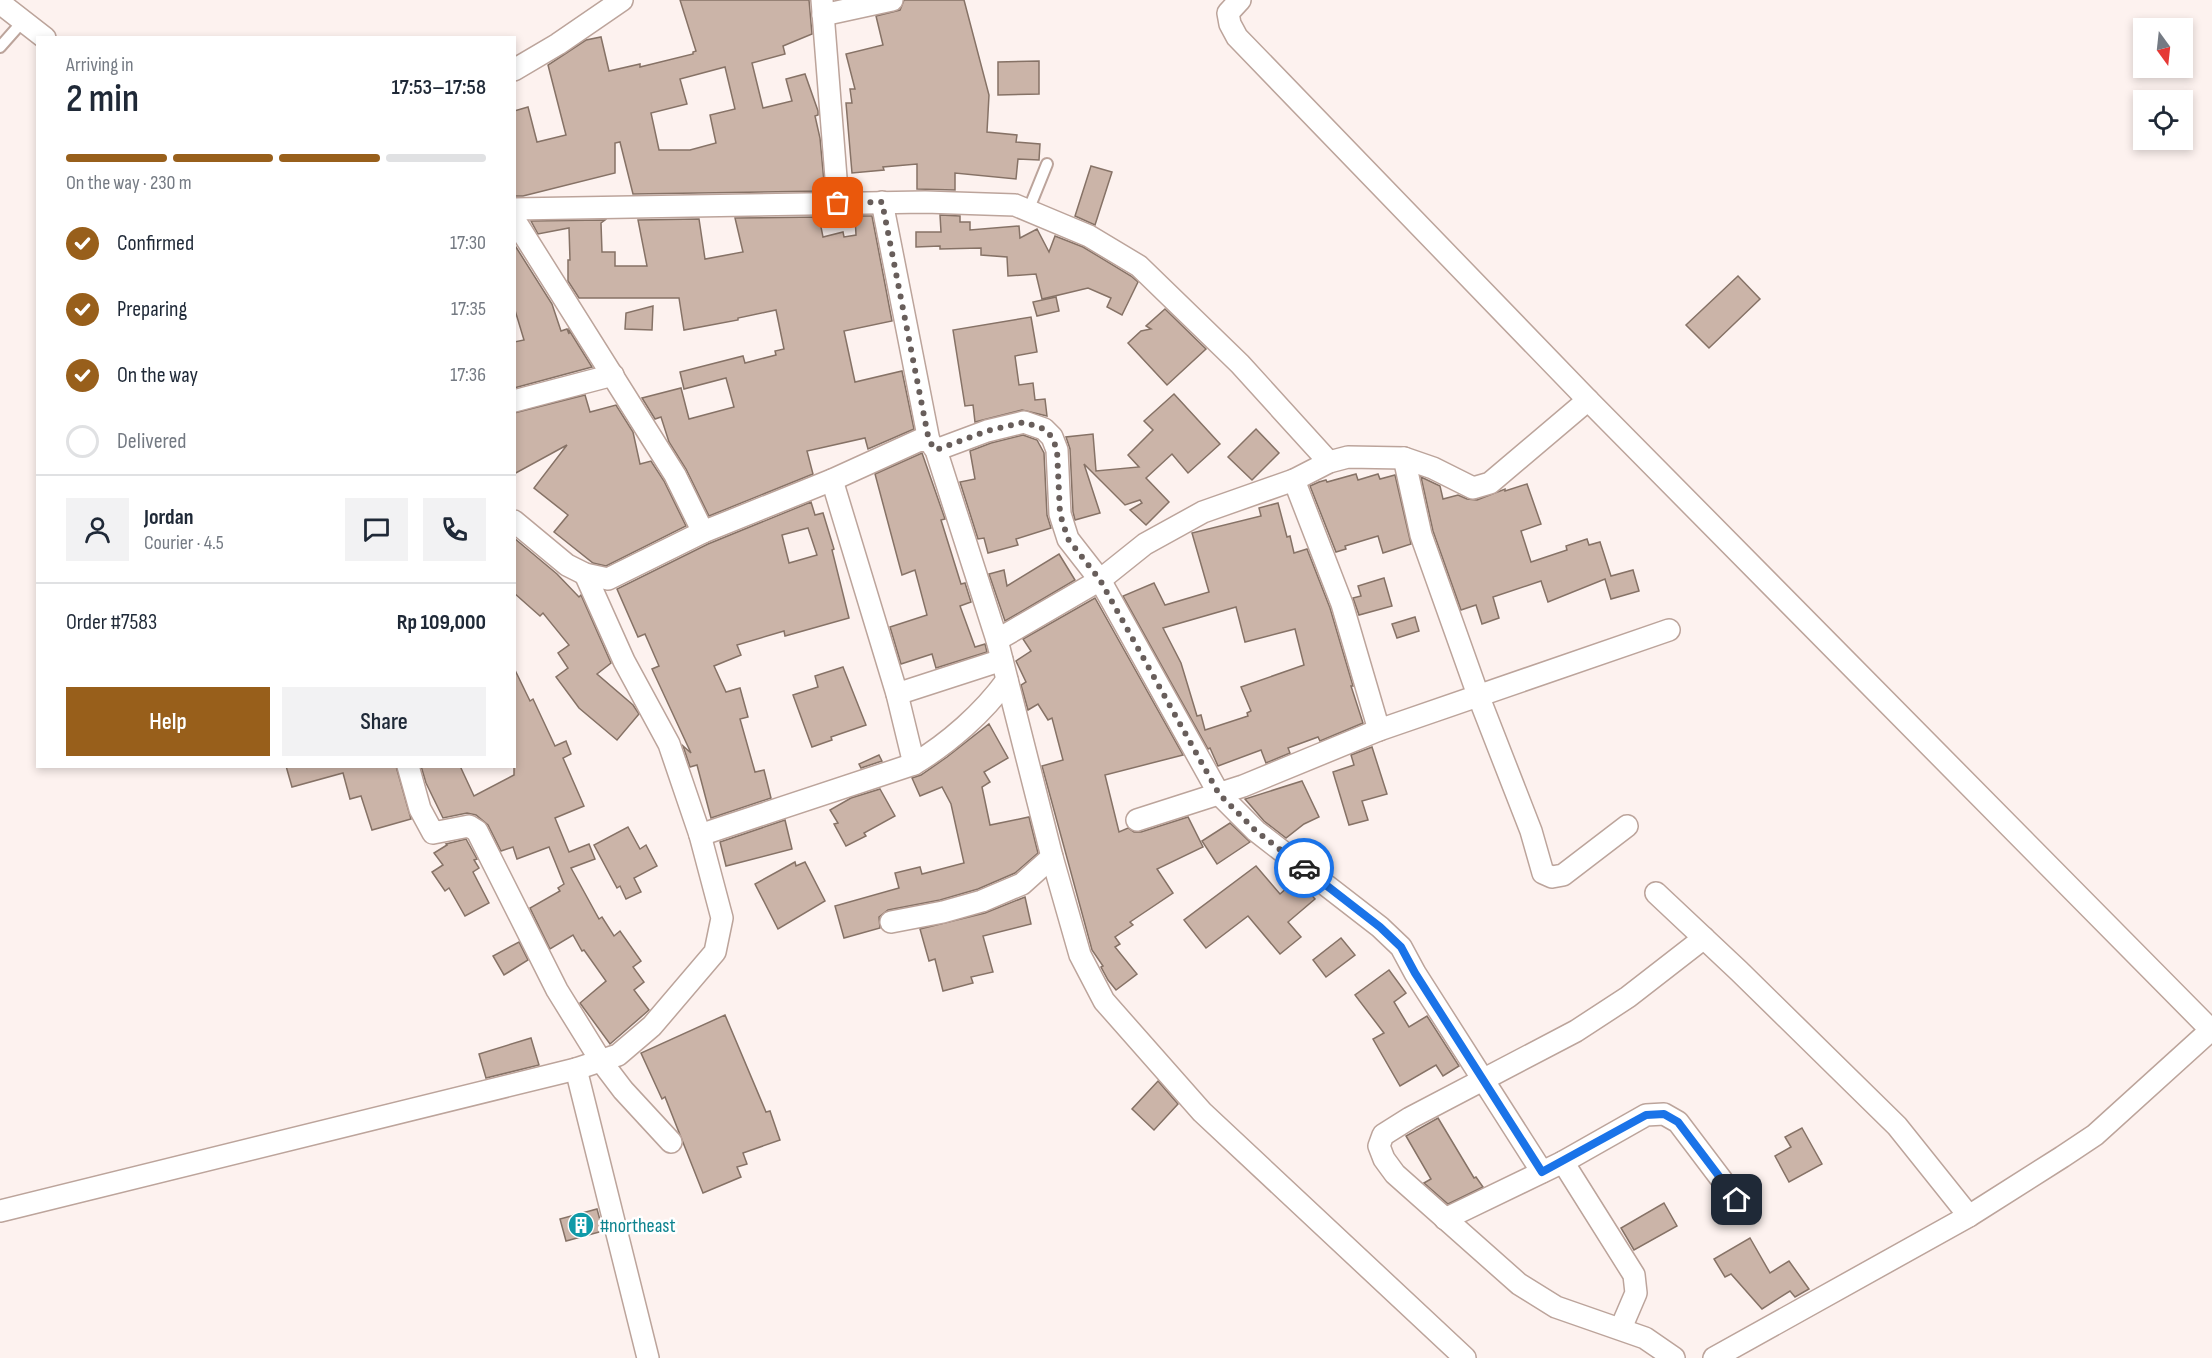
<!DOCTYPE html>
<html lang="en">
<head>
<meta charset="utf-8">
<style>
  body { margin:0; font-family:"Sofia Sans Condensed",sans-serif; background:#f2f2f3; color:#1f2937; height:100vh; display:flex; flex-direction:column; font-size:22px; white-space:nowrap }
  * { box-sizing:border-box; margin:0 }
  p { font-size:20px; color:#747a83 }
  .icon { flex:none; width:33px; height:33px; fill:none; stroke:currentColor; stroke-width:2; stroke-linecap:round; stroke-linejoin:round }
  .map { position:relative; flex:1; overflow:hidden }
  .side { position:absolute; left:36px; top:36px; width:480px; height:732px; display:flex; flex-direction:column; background:#fff; border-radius:0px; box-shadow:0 3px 9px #0003 }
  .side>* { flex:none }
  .needle { width:39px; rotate:165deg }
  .buttons { position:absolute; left:2133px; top:18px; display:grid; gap:12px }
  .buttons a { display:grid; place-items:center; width:60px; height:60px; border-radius:0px; background:#fff; box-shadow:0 3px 9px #0003; font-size:30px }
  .pin { position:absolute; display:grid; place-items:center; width:51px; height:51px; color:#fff; margin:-26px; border-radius:12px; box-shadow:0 3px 9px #0006 }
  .courier { position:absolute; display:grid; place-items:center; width:60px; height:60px; margin:-30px; border:4px solid #1a73e8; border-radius:50%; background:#fff; color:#222; box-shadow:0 2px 8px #0007 }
  .summary em { font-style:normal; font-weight:600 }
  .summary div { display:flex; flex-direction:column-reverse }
  .summary { display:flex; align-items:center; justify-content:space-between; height:102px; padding:0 30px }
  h1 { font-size:39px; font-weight:600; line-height:45px }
  .bar { display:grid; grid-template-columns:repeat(4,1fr); gap:9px 6px; align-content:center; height:72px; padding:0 30px }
  .bar i { height:8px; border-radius:4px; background:#e0e1e3 }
  .bar .active { background:#985f1b }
  .bar p { grid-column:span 4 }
  .line { display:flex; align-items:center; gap:15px; padding:0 30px; border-top:2px solid #e0e1e3 }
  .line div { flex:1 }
  .round { display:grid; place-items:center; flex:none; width:63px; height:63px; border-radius:0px; background:#f2f2f3 }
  ol { padding:0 30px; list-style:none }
  li { display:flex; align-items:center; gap:18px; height:66px }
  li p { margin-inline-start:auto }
  li .icon { padding:6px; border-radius:50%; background:#985f1b; color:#fff; stroke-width:4 }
  li:last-child { color:#747a83 }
  li i { width:33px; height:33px; border:3px solid #e0e1e3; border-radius:50% }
  .primary-button { display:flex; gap:12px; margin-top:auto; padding:12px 30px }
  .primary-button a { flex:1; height:69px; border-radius:0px; background:#985f1b; color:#fff; font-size:24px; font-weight:600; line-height:69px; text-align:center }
  .primary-button a+a { background:#f2f2f3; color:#1f2937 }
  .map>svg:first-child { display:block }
</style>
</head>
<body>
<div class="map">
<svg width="2212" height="1358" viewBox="0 0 2212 1358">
  <rect width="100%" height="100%" fill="#fdf2ef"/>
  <!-- building -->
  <g fill="#cbb4a8" stroke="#867266" stroke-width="1.5" fill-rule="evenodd">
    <path d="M680,0H809L812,34L783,46L785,54L752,63L763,108L792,101L786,79L805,74L818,111V115L815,116L820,138L824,182L820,183L822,191L633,194L620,142L615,143V173L523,196H514V111L528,107L537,142L566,135L548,65L586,40L601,37L609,71L640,64V67L693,54V52L696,51ZM725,67L735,109L710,115L716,143L690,150H659L651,113L687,104L680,79Z"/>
    <path d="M904,0H964L989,95L987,132L1017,135L1016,142L1040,144L1039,160L1018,159L1016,179L955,173V190L917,189V164L883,167L884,170L852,173L846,103H852L850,89H855L846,54L883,45L876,16L900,10Z"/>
    <path d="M1039,61V94L998,95V62Z"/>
    <path d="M1091,166L1112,172L1095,225L1075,216Z"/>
    <path d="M940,215L960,216V222H970V230L1019,226L1020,238L1037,229L1049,252L1055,236L1083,247L1131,276L1138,282L1122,315L1107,307L1111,298L1088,288L1042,299L1036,274L1008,276L1007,257L981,255V248L940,249V246L916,247V232H941Z"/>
    <path d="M855,216H872L892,321L844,331L855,382L902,371L914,429L868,449L865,438L807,451L813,474L709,516L686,469L669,442L661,417L655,419L642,398L681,388L689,419L734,407L726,378L684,389L680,372L743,356L745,363L776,355L775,351L784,349L776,310L738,318V320L684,330L679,298H579L568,281V260H570L569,228L538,234L531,221L605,220L601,223L602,252H615V266H647L638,220L699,219L705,259L743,252L735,218L819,217L823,237L843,232L844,237L856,235Z"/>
    <path d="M514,244L552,304L561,331L567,329L569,334V330L592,367L514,388V342L524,340L514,307Z"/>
    <path d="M1738,276L1760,299L1709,348L1686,325Z"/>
    <path d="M1056,297L1059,311L1037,316L1033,302Z"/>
    <path d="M653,306L652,330L625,329L626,313Z"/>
    <path d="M1165,309L1206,349L1167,385L1128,343L1141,331L1151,329L1146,326Z"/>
    <path d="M1031,317L1037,352L1015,356L1019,385L1033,383L1035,400L1045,399L1047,416L1022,410L975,422L973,405L965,406L953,330Z"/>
    <path d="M1174,394L1220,444L1188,473L1172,454L1146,478L1169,502L1146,525L1130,510L1142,503L1140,500L1125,505L1084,464L1100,513L1075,520L1073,512L1070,449L1066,437L1093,434L1096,471L1139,467L1128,455L1153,430L1144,421Z"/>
    <path d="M585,395L590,412L616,405L633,432L640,464L651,461L664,481L686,526L606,566L593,563L554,532L568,515L534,488L567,445L514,474V413Z"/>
    <path d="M1256,429L1279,453L1252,480L1228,457Z"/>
    <path d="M1023,435L1037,440L1044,453L1047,515L1051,528L1016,539L1018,545L988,553L984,538L978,539L960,482L975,479L970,451L991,443Z"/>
    <path d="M922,453L945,519L941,520L961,584L965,583L971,602L960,606L975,647L985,644L987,652L936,668L932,654L901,664L890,627L927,615L915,570L902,575L875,474Z"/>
    <path d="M1356,474L1358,480L1378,474L1380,479L1395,475L1411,544L1383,553L1378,536L1345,546L1346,549L1336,552L1310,486L1319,482L1326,480L1327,482Z"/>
    <path d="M1421,477L1440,486L1443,499L1458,495L1467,499L1477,500L1505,489V491L1527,484L1541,524L1521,531L1531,562L1567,550L1566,546L1587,539L1589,545L1600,542L1611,576L1633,570L1639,591L1611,599L1605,579L1548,602L1541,581L1493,597L1499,618L1482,624L1476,605L1461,610L1433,531Z"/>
    <path d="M811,502L815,515L823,513L834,549L832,550L849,618L785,636L784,631L737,645L741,655L714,666L726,692L740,688L748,717L740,719L755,772L764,770L771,798L711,818L697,765L690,767L683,746L691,753L652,669L659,666L645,634L638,637L617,589L708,544ZM808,528L817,555L789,563L782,535Z"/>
    <path d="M1278,503L1287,537L1290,536L1294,553L1307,549L1330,608L1353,686H1351L1363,723L1320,741L1318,737L1288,748L1290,753L1266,763L1261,750L1218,766L1210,748L1208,749L1123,596L1154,583L1165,605L1209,592L1192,533L1261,516L1259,508ZM1236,607L1245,642L1295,629L1304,665L1241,687L1251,711L1247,713L1248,716L1205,730L1201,715L1197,716L1181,663L1163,628Z"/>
    <path d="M514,538L557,574L579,597L581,595L611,663L597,674L633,705L639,714L617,740L579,708L556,677L568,668L558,653L569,645L543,613L540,616L514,593Z"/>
    <path d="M1059,554L1075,580L1005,621L989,574L1004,570L1007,586Z"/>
    <path d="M1384,578L1392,606L1359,615L1353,598L1361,596L1358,586Z"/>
    <path d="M1095,598L1183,755L1105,775L1119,832L1128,828L1134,832H1141L1188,817L1203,847L1157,869L1173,893L1130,922L1133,925L1115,937L1120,944L1115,947L1137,974L1116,990L1108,980L1101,967L1103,966L1092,950L1042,766L1063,760L1052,718L1048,720L1038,704L1028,710L1021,685L1026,682L1016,661L1031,651L1023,639Z"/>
    <path d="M1415,617L1419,631L1397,638L1392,624Z"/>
    <path d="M843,667L866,725L831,737L832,740L812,747L793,695L818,687L815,676Z"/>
    <path d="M514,668L530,701L533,699L555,746L566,741L571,754L563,758L584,806L555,818L569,852L589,844L595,859L571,868L599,919L602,917L614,936L620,931L641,961L633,967L644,982L634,990L649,1010L610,1044L580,1003L606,981L584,950L582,951L573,935L550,949L530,908L560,891L558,888L564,884L549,847L517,859L513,847L501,851L488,825L476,815L467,813L443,818L426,783L421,766H460L474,796L514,775Z"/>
    <path d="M989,724L1008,758L984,772L990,782L982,787L990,825L1029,817L1038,853L1015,873L978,889L940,900L888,910L879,917L880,928L844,938L835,906L899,888L895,873L920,867L922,874L964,863L951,804L942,787L920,796L912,778L921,775L947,757Z"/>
    <path d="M1372,747L1387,794L1362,801L1368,820L1349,825L1333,772L1354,765L1351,755Z"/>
    <path d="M879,755L882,761L861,768L859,764Z"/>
    <path d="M286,766H396L411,819L372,830L361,796L350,799L343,773L292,787Z"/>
    <path d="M1302,781L1319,817L1304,824L1286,838L1264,821L1245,799Z"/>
    <path d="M880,789L895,816L864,833L866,836L846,846L834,824L838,823L830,810L851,798Z"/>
    <path d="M785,820L792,849L726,866L720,842Z"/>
    <path d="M1230,823L1250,842L1217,864L1202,841Z"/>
    <path d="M628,827L640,849L646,845L657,866L634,878L641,892L626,899L620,886L617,888L594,845Z"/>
    <path d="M466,839L477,859L474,860L479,868L473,872L489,903L465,916L449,888L445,891L432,872L443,865L434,853L447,845L446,844Z"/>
    <path d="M795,862L796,866L805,862L825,901L778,929L755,884Z"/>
    <path d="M1256,866L1280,894L1297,879L1315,899L1288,922L1301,937L1280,954L1248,916L1206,948L1184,920Z"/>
    <path d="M1025,897L1031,924L983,936L993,972L971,977L973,983L943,991L935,959L929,961L920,929L985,913Z"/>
    <path d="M1341,938L1355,955L1326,977L1313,960Z"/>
    <path d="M519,942L528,960L504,975L493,956Z"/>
    <path d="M1389,970L1406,993L1394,1002L1409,1027L1427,1016L1459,1066L1443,1076L1436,1065L1400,1086L1373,1039L1384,1033L1355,995Z"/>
    <path d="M725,1015L766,1112L770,1111L780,1140L743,1153L747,1164L737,1167L741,1177L703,1193L665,1097L662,1099L641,1053Z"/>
    <path d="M531,1038L539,1065L486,1078L479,1054Z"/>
    <path d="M1158,1081L1178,1104L1154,1130L1132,1109Z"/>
    <path d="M1438,1118L1474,1178L1476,1177L1483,1187L1448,1204L1424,1183L1431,1179L1406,1136Z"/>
    <path d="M1802,1128L1822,1164L1789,1182L1775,1156L1791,1147L1785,1137Z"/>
    <path d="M1664,1203L1677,1226L1634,1250L1621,1228Z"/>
    <path d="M597,1209L603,1231L566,1241L560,1219Z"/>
    <path d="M1750,1238L1770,1273L1789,1261L1809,1289L1795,1297L1790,1291L1762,1309L1731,1274L1725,1277L1714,1259Z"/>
  </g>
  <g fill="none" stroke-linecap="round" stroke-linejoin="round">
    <!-- service casing -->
    <g stroke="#bca49b" stroke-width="14">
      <g id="service">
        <path d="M0,47L23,21"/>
        <path d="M1028,211L1047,164"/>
      </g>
    </g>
    <!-- minor casing -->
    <g stroke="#bca49b" stroke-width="24">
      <g id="minor">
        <path d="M822,0L838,203"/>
        <path d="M1240,0L1228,13L1230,24L1237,37L1588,400L2212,1031"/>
        <path d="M0,3L45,38"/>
        <path d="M823,15L892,0"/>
        <path d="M514,70L558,44L622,0"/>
        <path d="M882,202L929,441"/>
        <path d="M514,209L925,202L1015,205L1089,236L1139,266L1240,364L1329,462"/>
        <path d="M514,219L675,475L703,532"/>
        <path d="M514,401L613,375"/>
        <path d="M936,450L987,431L1024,422L1044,429L1052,437L1057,450L1060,514L1068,539L1100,580L1219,794L1256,831L1380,927L1401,947L1415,973L1542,1172"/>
        <path d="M1404,458L1421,535L1478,695L1531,831L1543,873L1552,877L1563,875L1627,826"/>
        <path d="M832,480L897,694L914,764"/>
        <path d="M1294,480L1342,604L1379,730"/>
        <path d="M514,521L567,565L585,574L608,579L703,532L832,480L920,440L929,441L936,450L997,640L1052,857L1080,955L1104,1001L1202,1112L1465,1358"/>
        <path d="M997,640L1100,580L1145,544L1203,512L1294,480L1329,462L1348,457L1404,458L1433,468L1473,488L1490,483L1588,400"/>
        <path d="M897,694L1002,660"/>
        <path d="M408,766L420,809L433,833L469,826L477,831L557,990L601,1061L623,1090L671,1142"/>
        <path d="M1137,820L1243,786L1379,730L1669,630"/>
        <path d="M700,835L914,764C949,743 983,713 1007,680"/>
        <path d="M1656,893L1739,971L1897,1126L1969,1216"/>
        <path d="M891,922L943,912L982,901L1022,884L1052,857"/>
        <path d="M576,1069L648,1358"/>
        <path d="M1563,1162L1634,1275L1636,1293L1621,1328"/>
        <path d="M0,1211L576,1069L618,1055L652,1026L715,952L722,918L700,835L669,744L624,661L585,574"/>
        <path d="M1445,1219L1563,1162L1646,1115L1664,1114L1678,1122L1737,1200"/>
        <path d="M1674,1358L1645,1338L1556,1307L1519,1284L1395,1174L1384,1159L1379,1146L1383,1135L1410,1118L1576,1031L1628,997L1704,938"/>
        <path d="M1714,1358L1969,1216L2062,1157L2095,1135L2212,1029"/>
      </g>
    </g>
    <!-- service -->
    <use href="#service" stroke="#fff" stroke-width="10"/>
    <!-- minor -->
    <use href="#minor" stroke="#fff" stroke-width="21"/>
  </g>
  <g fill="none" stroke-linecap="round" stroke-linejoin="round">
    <!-- done -->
    <path stroke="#685e5b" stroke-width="6" stroke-dasharray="0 10.8" d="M838,203L882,202L929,441L936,450L987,431L1024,422L1044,429L1052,437L1057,450L1060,514L1068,539L1100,580L1219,794L1256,831L1304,868"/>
    <!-- route -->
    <path stroke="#1a73e8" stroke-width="8" d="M1304,868L1380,927L1401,947L1415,973L1542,1172L1646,1115L1664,1114L1678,1122L1737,1200"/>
  </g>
  <!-- icons -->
  <defs>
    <g id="building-disc" transform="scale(1.35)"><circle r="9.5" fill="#0f9aa8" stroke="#fff"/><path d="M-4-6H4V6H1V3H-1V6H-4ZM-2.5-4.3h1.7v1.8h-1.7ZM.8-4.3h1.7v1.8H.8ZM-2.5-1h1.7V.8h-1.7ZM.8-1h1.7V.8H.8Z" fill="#fff"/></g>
  </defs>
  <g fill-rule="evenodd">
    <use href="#building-disc" x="581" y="1225"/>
  </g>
  <g text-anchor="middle" stroke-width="5" stroke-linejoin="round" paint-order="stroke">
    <!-- culture labels -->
    <g font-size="20" fill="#0d838f" stroke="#fff" text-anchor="start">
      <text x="600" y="1232">#northeast</text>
    </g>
  </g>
</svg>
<div class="buttons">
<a><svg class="needle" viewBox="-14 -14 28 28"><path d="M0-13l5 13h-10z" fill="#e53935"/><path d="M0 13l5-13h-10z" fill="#747a83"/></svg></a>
<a><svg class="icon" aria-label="locate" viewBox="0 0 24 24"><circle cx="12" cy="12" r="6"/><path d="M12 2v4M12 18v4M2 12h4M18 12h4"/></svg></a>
</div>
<div class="pin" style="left:838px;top:203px;background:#ea580c"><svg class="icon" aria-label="bag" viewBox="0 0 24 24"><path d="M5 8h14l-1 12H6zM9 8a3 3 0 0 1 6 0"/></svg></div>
<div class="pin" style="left:1737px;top:1200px;background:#1f2937"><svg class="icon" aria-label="home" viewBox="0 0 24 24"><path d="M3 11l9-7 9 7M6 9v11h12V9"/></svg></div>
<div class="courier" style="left:1304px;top:868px"><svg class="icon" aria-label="car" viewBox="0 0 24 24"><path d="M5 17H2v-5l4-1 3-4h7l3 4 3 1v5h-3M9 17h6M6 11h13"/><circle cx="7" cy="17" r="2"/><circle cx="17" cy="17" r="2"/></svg></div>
<section class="side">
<div class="summary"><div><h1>2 min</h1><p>Arriving in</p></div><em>17:53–17:58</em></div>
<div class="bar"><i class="active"></i><i class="active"></i><i class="active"></i><i></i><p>On the way · 230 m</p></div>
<ol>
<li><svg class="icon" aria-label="check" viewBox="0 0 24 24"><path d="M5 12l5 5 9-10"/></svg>Confirmed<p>17:30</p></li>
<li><svg class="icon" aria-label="check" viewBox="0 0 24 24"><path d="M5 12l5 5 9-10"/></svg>Preparing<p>17:35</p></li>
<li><svg class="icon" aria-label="check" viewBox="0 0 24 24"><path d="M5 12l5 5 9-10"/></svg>On the way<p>17:36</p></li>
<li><i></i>Delivered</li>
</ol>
<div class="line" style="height:108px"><a class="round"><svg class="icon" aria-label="person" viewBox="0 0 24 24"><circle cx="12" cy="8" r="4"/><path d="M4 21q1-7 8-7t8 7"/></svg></a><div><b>Jordan</b><p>Courier · 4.5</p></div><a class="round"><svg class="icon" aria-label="chat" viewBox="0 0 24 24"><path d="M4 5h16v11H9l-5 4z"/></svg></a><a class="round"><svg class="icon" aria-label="phone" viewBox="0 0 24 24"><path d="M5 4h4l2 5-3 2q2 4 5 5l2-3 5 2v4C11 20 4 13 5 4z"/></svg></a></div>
<div class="line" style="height:78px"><div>Order #7583</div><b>Rp 109,000</b></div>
<div class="primary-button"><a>Help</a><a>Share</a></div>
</section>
</div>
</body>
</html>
